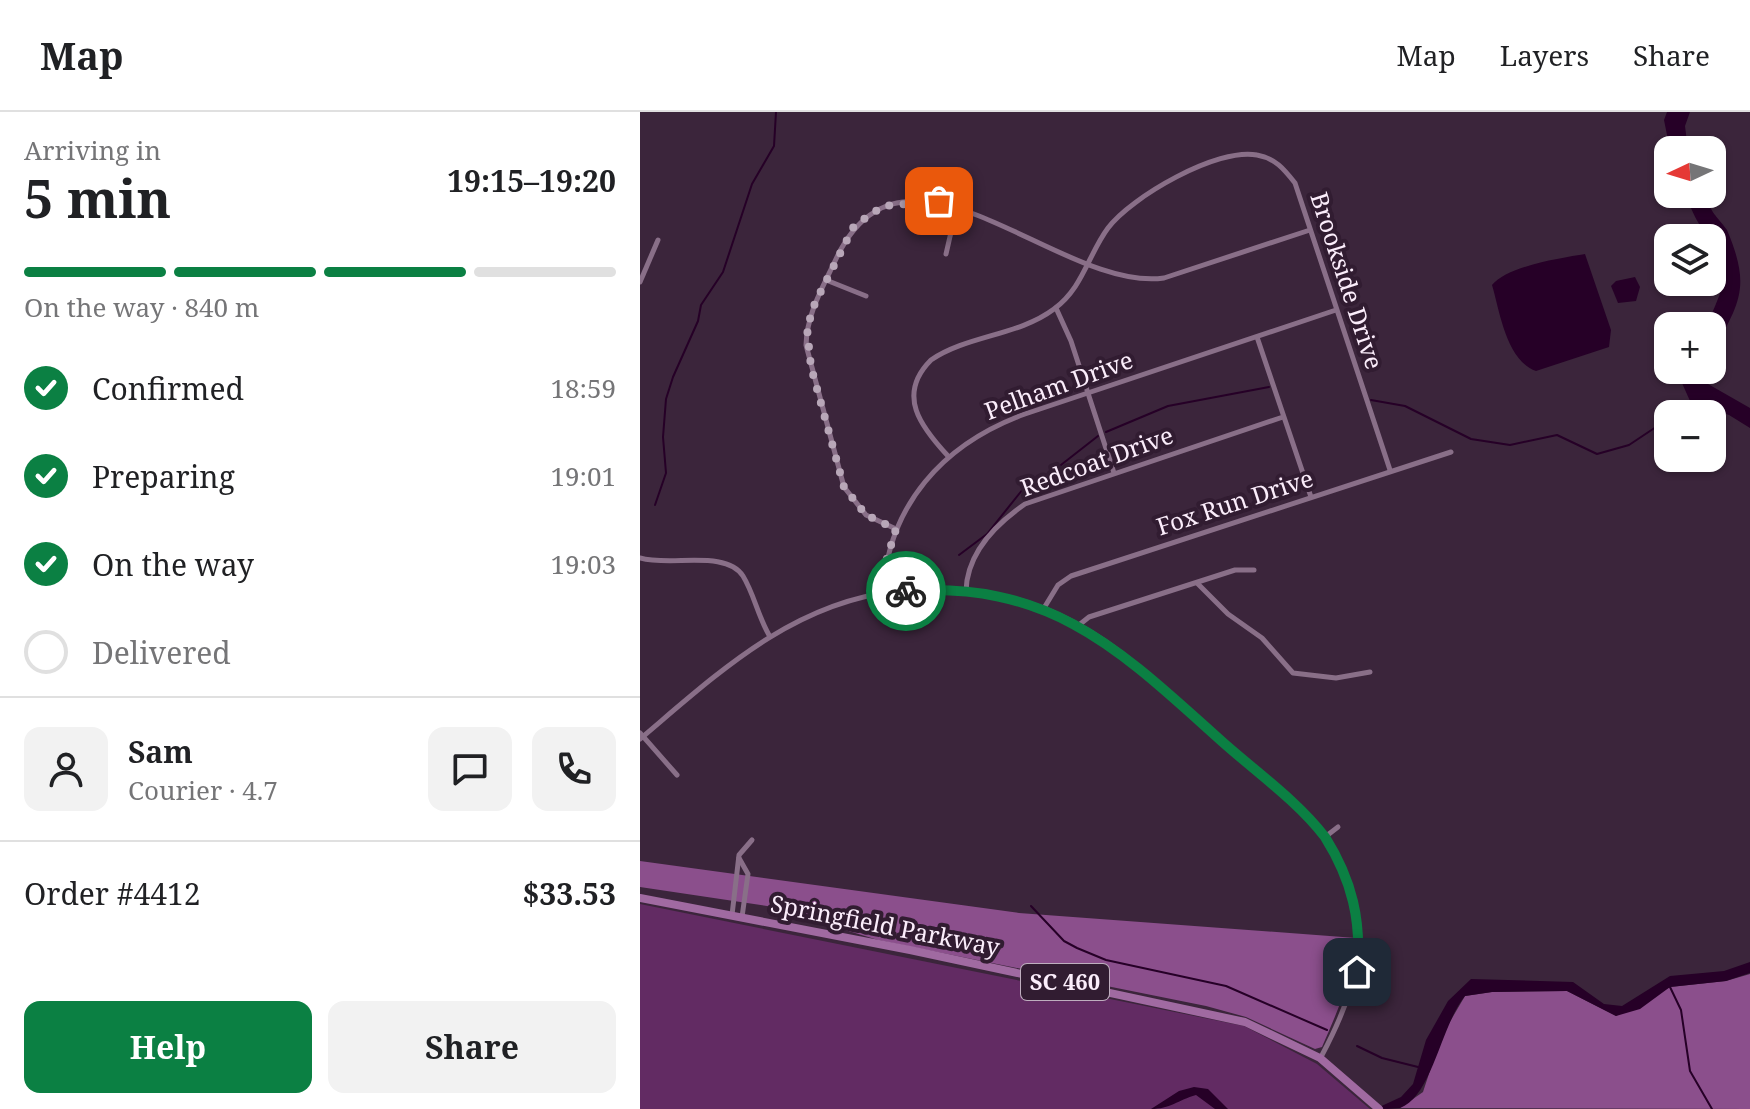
<!DOCTYPE html>
<html lang="en">
<head>
<meta charset="utf-8">
<style>
  body { margin:0; font-family:"Noto Serif",serif; background:#f2f2f2; color:#202124; height:100vh; display:flex; flex-direction:column; font-size:30px; white-space:nowrap }
  * { box-sizing:border-box; margin:0 }
  p { font-size:26px; color:#757577 }
  .icon { flex:none; width:44px; height:44px; fill:none; stroke:currentColor; stroke-width:2; stroke-linecap:round; stroke-linejoin:round }
  .map { position:relative; flex:1; overflow:hidden }
  .side { display:flex; flex-direction:column; background:#fff; width:640px }
  .side>* { flex:none }
  .needle { width:52px; rotate:266deg }
  .fabs { position:absolute; left:1014px; top:24px; display:grid; gap:16px }
  .fabs a { display:grid; place-items:center; width:72px; height:72px; border-radius:16px; background:#fff; box-shadow:0 2px 6px #0004; font-size:40px }
  .pin { position:absolute; display:grid; place-items:center; width:68px; height:68px; color:#fff; margin:-34px; border-radius:16px; box-shadow:0 4px 12px #0006 }
  .courier { position:absolute; display:grid; place-items:center; width:80px; height:80px; margin:-40px; border:6px solid #0b8043; border-radius:50%; background:#fff; color:#222; box-shadow:0 2px 10px #0007 }
  .overview em { font-style:normal; font-weight:700 }
  .overview div { display:flex; flex-direction:column-reverse }
  .overview { display:flex; align-items:center; justify-content:space-between; height:136px; padding:0 24px }
  h1 { font-size:52px; font-weight:700; line-height:60px }
  .bar { display:grid; grid-template-columns:repeat(4,1fr); gap:12px 8px; align-content:center; height:96px; padding:0 24px }
  .bar i { height:10px; border-radius:6px; background:#e0e0e0 }
  .bar .selected { background:#0b8043 }
  .bar p { grid-column:span 4 }
  .line { display:flex; align-items:center; gap:20px; padding:0 24px; border-top:2px solid #e0e0e0 }
  .line div { flex:1 }
  .round { display:grid; place-items:center; flex:none; width:84px; height:84px; border-radius:16px; background:#f2f2f2 }
  ol { padding:0 24px; list-style:none }
  li { display:flex; align-items:center; gap:24px; height:88px }
  li p { margin-inline-start:auto }
  li .icon { padding:8px; border-radius:50%; background:#0b8043; color:#fff; stroke-width:4 }
  li:last-child { color:#757577 }
  li i { width:44px; height:44px; border:4px solid #e0e0e0; border-radius:50% }
  .primary-button { display:flex; gap:16px; margin-top:auto; padding:16px 24px }
  .primary-button a { flex:1; height:92px; border-radius:16px; background:#0b8043; color:#fff; font-size:32px; font-weight:700; line-height:92px; text-align:center }
  .primary-button a+a { background:#f2f2f2; color:#202124 }
  header { display:flex; align-items:center; gap:48px; box-sizing:border-box; height:112px; padding:0 40px; background:#fff; border-bottom:2px solid #e0e0e0 }
  header strong { font-size:38px }
  nav { display:flex; gap:44px; margin-inline-start:auto; font-size:28px }
  main { display:flex; flex:1; min-height:0 }
  .map>svg:first-child { display:block }
</style>
</head>
<body>
<header>
<strong>Map</strong>
<nav><a>Map</a><a>Layers</a><a>Share</a></nav>
</header>
<main>
<section class="side">
<div class="overview"><div><h1>5 min</h1><p>Arriving in</p></div><em>19:15–19:20</em></div>
<div class="bar"><i class="selected"></i><i class="selected"></i><i class="selected"></i><i></i><p>On the way · 840 m</p></div>
<ol>
<li><svg class="icon" aria-label="check" viewBox="0 0 24 24"><path d="M5 12l5 5 9-10"/></svg>Confirmed<p>18:59</p></li>
<li><svg class="icon" aria-label="check" viewBox="0 0 24 24"><path d="M5 12l5 5 9-10"/></svg>Preparing<p>19:01</p></li>
<li><svg class="icon" aria-label="check" viewBox="0 0 24 24"><path d="M5 12l5 5 9-10"/></svg>On the way<p>19:03</p></li>
<li><i></i>Delivered</li>
</ol>
<div class="line" style="height:144px"><a class="round"><svg class="icon" aria-label="person" viewBox="0 0 24 24"><circle cx="12" cy="8" r="4"/><path d="M4 21q1-7 8-7t8 7"/></svg></a><div><b>Sam</b><p>Courier · 4.7</p></div><a class="round"><svg class="icon" aria-label="chat" viewBox="0 0 24 24"><path d="M4 5h16v11H9l-5 4z"/></svg></a><a class="round"><svg class="icon" aria-label="phone" viewBox="0 0 24 24"><path d="M5 4h4l2 5-3 2q2 4 5 5l2-3 5 2v4C11 20 4 13 5 4z"/></svg></a></div>
<div class="line" style="height:104px"><div>Order #4412</div><b>$33.53</b></div>
<div class="primary-button"><a>Help</a><a>Share</a></div>
</section>
<div class="map">
<svg width="1110" height="997" viewBox="0 0 1110 997">
  <rect width="100%" height="100%" fill="#3b253b"/>
  <!-- green -->
  <path fill="#622b63" d="M0,792L604,914L677,952L730,997H0Z"/>
  <!-- forest -->
  <g fill="#8b4f8c">
    <path d="M0,749L379,801L716,826C712,867 698,898 682,935L675,937L606,905L566,894L238,828L127,794L0,775Z"/>
    <path d="M1110,862V997L760,996L783,980L801,925L825,884L852,880L927,879L976,904L1030,875L1086,869Z"/>
  </g>
  <!-- water -->
  <g fill="#260027">
    <path d="M1027,0H1050L1045,14L1048,38H1030L1024,8Z"/>
    <path d="M1046,82H1066C1069,100 1078,105 1087,118C1110,173 1102,189 1072,240V214H1066C1110,124 1067,152 1046,82Z"/>
    <path d="M945,142L971,218L969,235L896,259C866,248 860,200 852,173C867,154 921,146 945,142Z"/>
    <path d="M995,165L1000,175L996,189L978,191L971,174L976,169Z"/>
    <path d="M1046,258H1060L1061,268L1110,296V316L1089,303L1050,289L1042,271Z"/>
    <path d="M1110,850V861L1086,869L1030,875L1000,897L976,904L927,879L852,880L825,884C801,913 792,985 760,996C753,997 742,997 735,997L761,985L773,972L786,928L808,889L831,867L933,870L964,892L982,894L1030,864L1084,859Z"/>
    <path d="M554,975L568,977L588,997H575L556,983C538,988 530,997 511,997L539,979Z"/>
  </g>
  <g fill="none" stroke-linecap="round" stroke-linejoin="round">
    <!-- stream -->
    <g stroke="#260027" stroke-width="2">
      <path d="M731,288L765,294L831,327L870,333L917,323L957,342L989,333L1028,307"/>
      <path d="M1034,302L1050,289"/>
      <path d="M466,320L528,294L629,275"/>
      <path d="M15,393L26,361L23,325L26,287L33,265L58,209L61,193L83,160L112,72L134,34L136,0"/>
      <path d="M319,443L347,422L383,377L403,367L458,324"/>
      <path d="M391,794L424,829L437,836L466,848L586,874L687,918"/>
      <path d="M1030,875L1041,898L1050,959L1072,997"/>
      <path d="M717,934L742,946L778,955"/>
    </g>
    <!-- minor -->
    <g stroke="#896f88" stroke-width="5">
      <path d="M306,142L317,94"/>
      <path d="M186,168L226,184"/>
      <path d="M0,170L18,128"/>
      <path d="M416,196L431,229L474,361"/>
      <path d="M617,225L671,385"/>
      <path d="M308,344C281,315 256,283 291,248C328,223 378,224 414,197C443,176 448,143 468,116C491,85 578,35 617,43C635,46 644,57 655,71L750,358"/>
      <path d="M256,417L226,403L204,375L166,233C167,201 183,175 196,147C265,0 419,181 524,166L670,118"/>
      <path d="M0,446C30,455 86,437 103,464C114,482 118,504 129,523"/>
      <path d="M557,471L588,502L622,526L653,561L696,566L730,560"/>
      <path d="M326,479C327,441 356,412 385,392L643,305"/>
      <path d="M243,481C248,393 303,332 385,302L696,198"/>
      <path d="M404,496L418,473L431,464L811,340"/>
      <path d="M439,513L449,505L595,458H614"/>
      <path d="M0,621L37,663"/>
      <path d="M0,627C77,562 151,491 257,479C305,474 355,478 400,495C474,522 530,583 588,634C619,662 654,689 681,720C694,735 704,755 710,773C730,836 711,889 681,945"/>
      <path d="M685,725L698,715"/>
      <path d="M99,746L108,762L102,805"/>
      <path d="M92,803L99,743L112,728"/>
    </g>
    <!-- primary -->
    <path stroke="#a06aa1" stroke-width="8" d="M0,786L270,838L605,910L680,946L739,997"/>
  </g>
  <g fill="none" stroke-linecap="round" stroke-linejoin="round">
    <!-- done -->
    <path stroke="#b8a7b8" stroke-width="8" stroke-dasharray="0 14.4" d="M266,479L243,481L245,453L256,417L226,403L204,375L171,255L167,216L175,191L214,114L243,94L299,89"/>
    <!-- route -->
    <path stroke="#0b8043" stroke-width="10" d="M266,479C415,469 483,541 586,633C619,662 658,690 685,725C712,768 722,809 717,860"/>
  </g>
  <g text-anchor="middle" stroke-width="8" stroke-linejoin="round" paint-order="stroke">
    <!-- shield labels -->
    <rect fill="#311c31" stroke="#beaebe" stroke-width="2" x="381" y="852" width="88" height="36" rx="6"/>
    <g font-size="22" font-weight="bold" fill="#fbedfb">
      <text x="425" y="878">SC 460</text>
    </g>
    <!-- street labels -->
    <g font-size="24" fill="#fbedfb" stroke="#311c31">
      <text transform="translate(706 169) rotate(72)" y="8">Brookside Drive</text>
      <text transform="translate(419 274) rotate(-20)" y="8">Pelham Drive</text>
      <text transform="translate(457 350) rotate(-20)" y="8">Redcoat Drive</text>
      <text transform="translate(595 391) rotate(-18)" y="8">Fox Run Drive</text>
      <text transform="translate(245 814) rotate(11)" y="8">Springfield Parkway</text>
    </g>
  </g>
</svg>
<div class="fabs">
<a><svg class="needle" viewBox="-14 -14 28 28"><path d="M0-13l5 13h-10z" fill="#e53935"/><path d="M0 13l5-13h-10z" fill="#757577"/></svg></a>
<a><svg class="icon" aria-label="layers" viewBox="0 0 24 24"><path d="M12 4l9 5-9 5-9-5zM3 14l9 5 9-5"/></svg></a>
<a>+</a>
<a>−</a>
</div>
<div class="pin" style="left:299px;top:89px;background:#ea580c"><svg class="icon" aria-label="bag" viewBox="0 0 24 24"><path d="M5 8h14l-1 12H6zM9 8a3 3 0 0 1 6 0"/></svg></div>
<div class="pin" style="left:717px;top:860px;background:#1f2937"><svg class="icon" aria-label="home" viewBox="0 0 24 24"><path d="M3 11l9-7 9 7M6 9v11h12V9"/></svg></div>
<div class="courier" style="left:266px;top:479px"><svg class="icon" aria-label="bike" viewBox="0 0 24 24"><circle cx="6" cy="16" r="4"/><circle cx="18" cy="16" r="4"/><path d="M6 16l4-8h5l3 8M10 8l3 8H6M13 5h3"/></svg></div>
</div>
</main>
</body>
</html>
